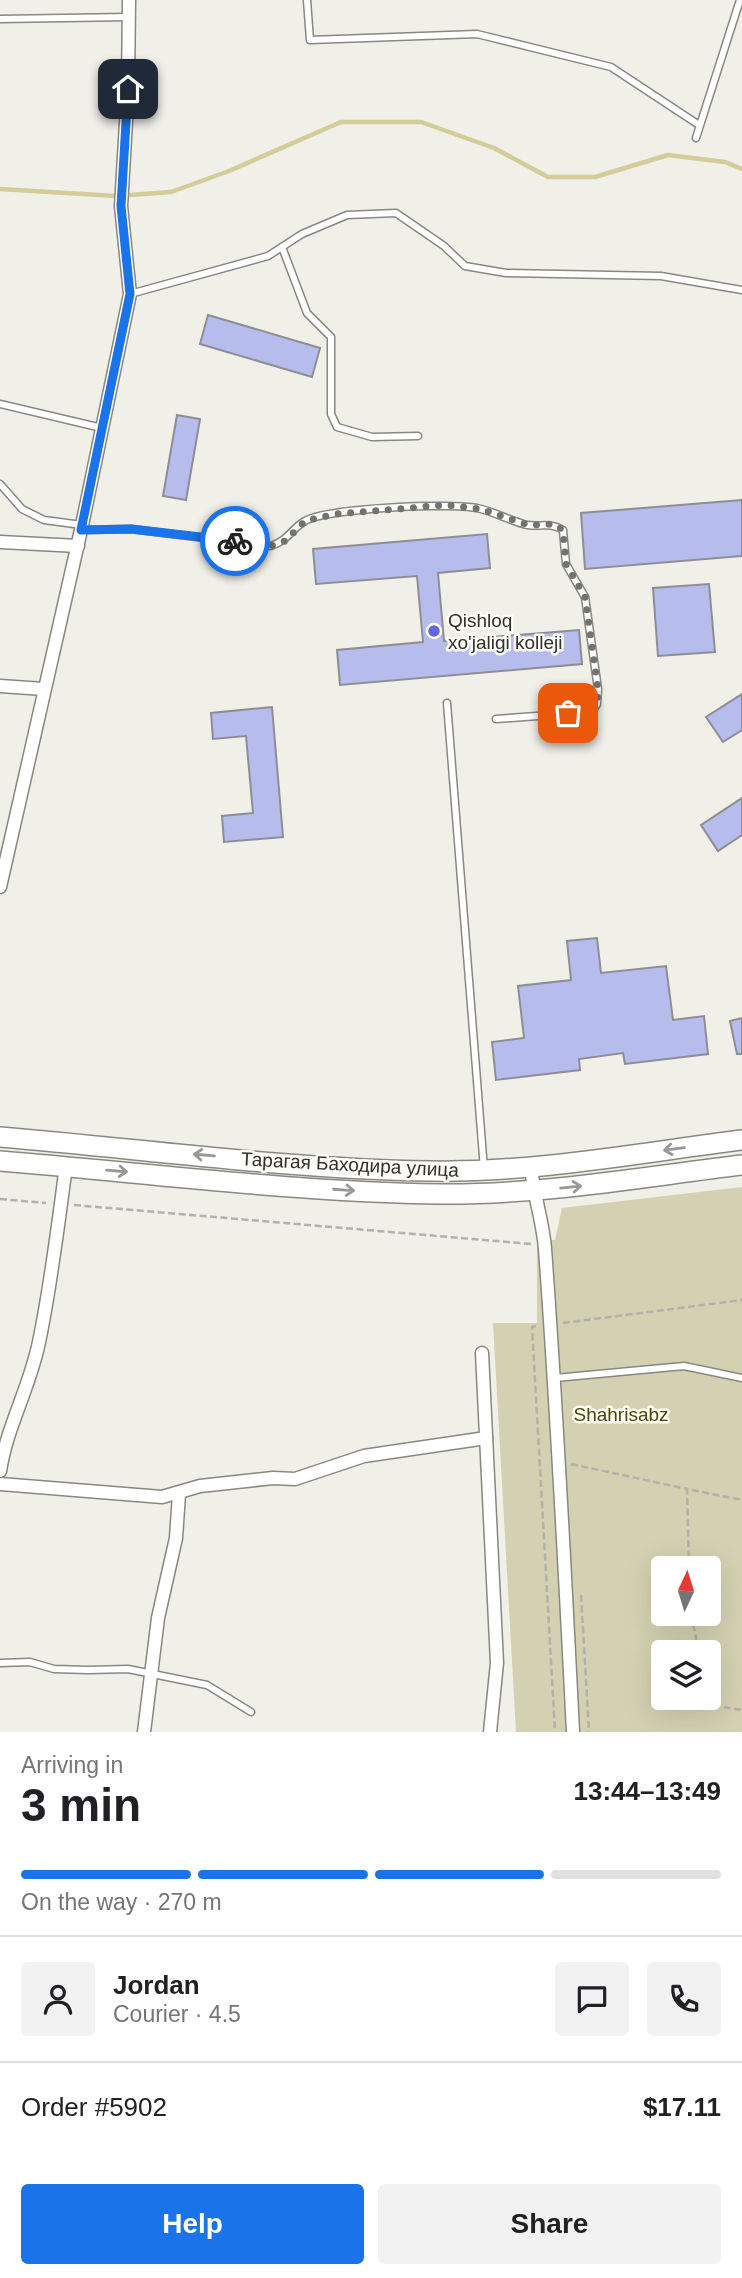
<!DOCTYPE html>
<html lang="en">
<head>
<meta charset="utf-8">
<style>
  body { margin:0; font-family:Helvetica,sans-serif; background:#f2f2f2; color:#202124; height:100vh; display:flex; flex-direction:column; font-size:26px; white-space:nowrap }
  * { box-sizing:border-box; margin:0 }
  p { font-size:23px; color:#757577 }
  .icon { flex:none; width:38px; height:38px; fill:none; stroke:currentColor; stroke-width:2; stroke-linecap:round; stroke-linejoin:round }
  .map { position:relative; height:1732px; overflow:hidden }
  .panel { display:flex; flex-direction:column; background:#fff; flex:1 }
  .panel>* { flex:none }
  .needle { width:46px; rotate:4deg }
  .buttons { position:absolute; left:651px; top:1556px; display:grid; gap:14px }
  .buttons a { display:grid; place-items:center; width:70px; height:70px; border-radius:7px; background:#fff; box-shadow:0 7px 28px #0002; font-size:35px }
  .pin { position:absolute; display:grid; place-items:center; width:60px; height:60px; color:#fff; margin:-30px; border-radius:14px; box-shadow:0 4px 10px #0006 }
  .courier { position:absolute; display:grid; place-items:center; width:70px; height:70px; margin:-35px; border:5px solid #1a73e8; border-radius:50%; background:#fff; color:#222; box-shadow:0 2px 9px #0007 }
  .headline em { font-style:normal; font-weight:800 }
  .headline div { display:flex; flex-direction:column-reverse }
  .headline { display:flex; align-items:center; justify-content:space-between; height:119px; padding:0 21px }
  h1 { font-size:46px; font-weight:800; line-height:52px }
  .bar { display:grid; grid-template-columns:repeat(4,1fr); gap:10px 7px; align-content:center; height:84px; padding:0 21px }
  .bar i { height:9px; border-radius:5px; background:#e0e0e0 }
  .bar .current { background:#1a73e8 }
  .bar p { grid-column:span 4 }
  .line { display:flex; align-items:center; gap:18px; padding:0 21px; border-top:2px solid #e0e0e0 }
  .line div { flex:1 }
  .round { display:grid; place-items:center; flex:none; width:74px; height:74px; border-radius:7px; background:#f2f2f2 }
  .button { display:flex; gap:14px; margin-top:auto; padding:14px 21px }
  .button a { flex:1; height:80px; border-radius:7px; background:#1a73e8; color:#fff; font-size:28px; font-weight:800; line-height:80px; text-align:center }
  .button a+a { background:#f2f2f2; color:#202124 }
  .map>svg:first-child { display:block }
</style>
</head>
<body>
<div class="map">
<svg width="742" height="1732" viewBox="0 0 742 1732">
  <rect width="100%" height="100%" fill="#f0efe8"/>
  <!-- green -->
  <path fill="#d4d1b2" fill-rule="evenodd" d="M742,1187V1732H516L493,1323H537V1240H555L562,1208ZM663,1568H709V1614H663ZM663,1652H709V1698H663Z"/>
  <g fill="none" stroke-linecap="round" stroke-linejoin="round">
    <!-- stream -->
    <path stroke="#d2cd99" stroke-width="4.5" d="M0,189L116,196L171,192L229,171L341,122H421L494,148L548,177H595L668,155L725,162L742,169"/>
  </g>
  <!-- building -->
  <g fill="#b6bded" stroke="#8d8e95" stroke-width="2">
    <path d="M208,315L320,348L312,377L200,344Z"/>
    <path d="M177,415L200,419L186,500L163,496Z"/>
    <path d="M742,500V556L585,569L581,513Z"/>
    <path d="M487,534L490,568L438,573L444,641L579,630L582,664L340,685L337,650L423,642L417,576L316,584L313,549Z"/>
    <path d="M709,584L715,652L658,656L653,588Z"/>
    <path d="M742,694V730L723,742L706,717Z"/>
    <path d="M272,707L283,837L224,842L222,816L253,813L246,736L213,739L211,713Z"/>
    <path d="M742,798V835L718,851L701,825Z"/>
    <path d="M597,938L601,973L666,966L673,1020L704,1016L708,1054L625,1064L623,1053L579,1059L580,1070L496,1080L492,1042L524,1038L518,986L571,980L567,941Z"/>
    <path d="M742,1018V1054H737L730,1021Z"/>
  </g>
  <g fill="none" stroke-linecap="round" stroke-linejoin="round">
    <!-- lane casing -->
    <g stroke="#888780" stroke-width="9">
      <g id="lane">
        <path d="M307,0L310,40L477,34L611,67L699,125"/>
        <path d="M0,19L129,17"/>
        <path d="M696,138L740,0"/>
        <path d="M282,247L307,313L331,337V414L337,427L372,437L418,436"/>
        <path d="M130,294L268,256L302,234L347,215L396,213L444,246L465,266L506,273L661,276L742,290"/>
        <path d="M0,404L102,428"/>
        <path d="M0,484L22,509L44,520L82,525"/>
        <path d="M81,530L131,529L271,546C289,540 291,529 305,521C328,508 454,502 481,509C497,513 511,521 527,525C541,527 550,522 563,530L566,564L585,597L598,689L597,704L592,712L496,719"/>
        <path d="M447,703L484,1169"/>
        <path d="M555,1378L684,1366L742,1378"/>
        <path d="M0,1663L30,1662L54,1669L88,1670L128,1669L207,1685L251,1712"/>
      </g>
    </g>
    <!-- street casing -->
    <g stroke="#888780" stroke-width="15">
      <g id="street">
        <path d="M0,542L78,546"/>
        <path d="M0,686L44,689"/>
        <path d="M0,887L81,530L130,294L121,206L128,89L129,0"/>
        <path d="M531,1166C533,1194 543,1221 545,1249C557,1410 565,1571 573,1732"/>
        <path d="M482,1353L497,1663L490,1732"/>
        <path d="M0,1471C7,1426 30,1387 39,1342C51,1285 58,1225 66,1166"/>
        <path d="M0,1484L162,1497L200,1486L273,1478L295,1479L364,1456L486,1438"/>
        <path d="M144,1732L158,1618L176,1538L179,1494"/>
      </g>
    </g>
    <!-- primary casing -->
    <g stroke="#888780" stroke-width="22">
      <g id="primary">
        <path d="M0,1137C143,1149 287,1169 430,1171C533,1173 639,1153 742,1140"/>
        <path d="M0,1161C146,1173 294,1192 440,1194C542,1195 642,1177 742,1165"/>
      </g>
    </g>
    <!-- path -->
    <g stroke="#b2b1ac" stroke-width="2.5" stroke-dasharray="7 3.5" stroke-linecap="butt">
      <path d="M0,1199L46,1203"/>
      <path d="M74,1205L531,1244"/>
      <path d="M563,1323L742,1300"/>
      <path d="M536,1326L532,1327L555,1732"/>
      <path d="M571,1464L687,1489"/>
      <path d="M689,1568L687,1489L742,1500"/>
      <path d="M581,1595L589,1732"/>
      <path d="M691,1614L699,1652"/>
      <path d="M708,1698L710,1705L742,1710"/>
    </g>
    <!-- lane -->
    <use href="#lane" stroke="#fff" stroke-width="6"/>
    <!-- street -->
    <use href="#street" stroke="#fff" stroke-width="12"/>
    <!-- primary -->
    <use href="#primary" stroke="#fff" stroke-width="19"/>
  </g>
  <!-- one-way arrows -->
  <defs><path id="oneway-shaft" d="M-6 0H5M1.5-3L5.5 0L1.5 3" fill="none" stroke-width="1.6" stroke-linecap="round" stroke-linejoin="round" transform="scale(1.75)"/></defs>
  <g stroke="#989896">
    <use href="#oneway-shaft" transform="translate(674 1149) rotate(173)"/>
    <use href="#oneway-shaft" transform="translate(204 1155) rotate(-175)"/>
    <use href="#oneway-shaft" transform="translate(117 1171) rotate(5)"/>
    <use href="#oneway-shaft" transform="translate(571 1187) rotate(-6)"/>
    <use href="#oneway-shaft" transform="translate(344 1190) rotate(4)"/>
  </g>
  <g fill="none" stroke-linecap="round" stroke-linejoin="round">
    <!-- done -->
    <path stroke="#73736e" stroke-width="7" stroke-dasharray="0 12.6" d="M235,541L271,546L285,541L305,521L335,514L446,505L481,509L529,525L554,524L563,530L566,564L585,597L598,689L597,704L592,712L568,713"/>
    <!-- route -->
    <path stroke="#1a73e8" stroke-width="9" d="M128,89L121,206L130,294L81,530L131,529L235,541"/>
  </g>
  <!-- markers -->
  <circle fill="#6566df" stroke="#fdfdf5" stroke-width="2.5" cx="434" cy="631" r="7"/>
  <g text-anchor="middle" stroke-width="5" stroke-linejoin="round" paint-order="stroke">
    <!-- poi labels -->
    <g font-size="19" fill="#30302d" stroke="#fdfdf5" text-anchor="start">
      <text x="448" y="627">Qishloq<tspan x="448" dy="22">xo'jaligi kolleji</tspan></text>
    </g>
    <!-- street labels -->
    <g font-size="19" fill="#30302d" stroke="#fdfdf5">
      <text transform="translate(350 1164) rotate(3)" y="7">Тарагая Баходира улица</text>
    </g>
    <!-- park labels -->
    <g font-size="19" fill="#4c4504" stroke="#fdfdf5">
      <text x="621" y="1421">Shahrisabz</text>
    </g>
  </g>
</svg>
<div class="buttons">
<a><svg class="needle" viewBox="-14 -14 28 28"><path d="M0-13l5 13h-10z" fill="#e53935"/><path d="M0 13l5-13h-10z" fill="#757577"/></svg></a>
<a><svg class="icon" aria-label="layers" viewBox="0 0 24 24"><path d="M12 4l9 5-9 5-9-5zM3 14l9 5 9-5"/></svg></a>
</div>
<div class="pin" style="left:568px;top:713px;background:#ea580c"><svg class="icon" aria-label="bag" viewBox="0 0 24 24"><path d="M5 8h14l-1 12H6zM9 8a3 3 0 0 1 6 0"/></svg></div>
<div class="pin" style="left:128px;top:89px;background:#1f2937"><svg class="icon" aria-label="home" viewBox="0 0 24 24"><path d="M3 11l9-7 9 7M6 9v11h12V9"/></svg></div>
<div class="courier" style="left:235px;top:541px"><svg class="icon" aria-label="bike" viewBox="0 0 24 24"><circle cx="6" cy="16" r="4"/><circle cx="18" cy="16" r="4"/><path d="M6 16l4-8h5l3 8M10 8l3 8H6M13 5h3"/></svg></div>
</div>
<section class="panel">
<div class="headline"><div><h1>3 min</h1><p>Arriving in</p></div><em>13:44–13:49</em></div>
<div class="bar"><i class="current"></i><i class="current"></i><i class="current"></i><i></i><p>On the way · 270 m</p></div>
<div class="line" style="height:126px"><a class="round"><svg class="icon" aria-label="person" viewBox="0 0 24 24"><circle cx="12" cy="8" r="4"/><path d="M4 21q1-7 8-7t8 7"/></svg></a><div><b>Jordan</b><p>Courier · 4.5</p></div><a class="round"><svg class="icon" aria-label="chat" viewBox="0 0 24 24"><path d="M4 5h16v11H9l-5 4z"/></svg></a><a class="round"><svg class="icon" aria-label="phone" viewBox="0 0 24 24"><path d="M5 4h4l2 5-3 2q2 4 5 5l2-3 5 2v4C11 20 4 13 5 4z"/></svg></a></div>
<div class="line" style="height:91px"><div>Order #5902</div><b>$17.11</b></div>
<div class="button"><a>Help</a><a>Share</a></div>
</section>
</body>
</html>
